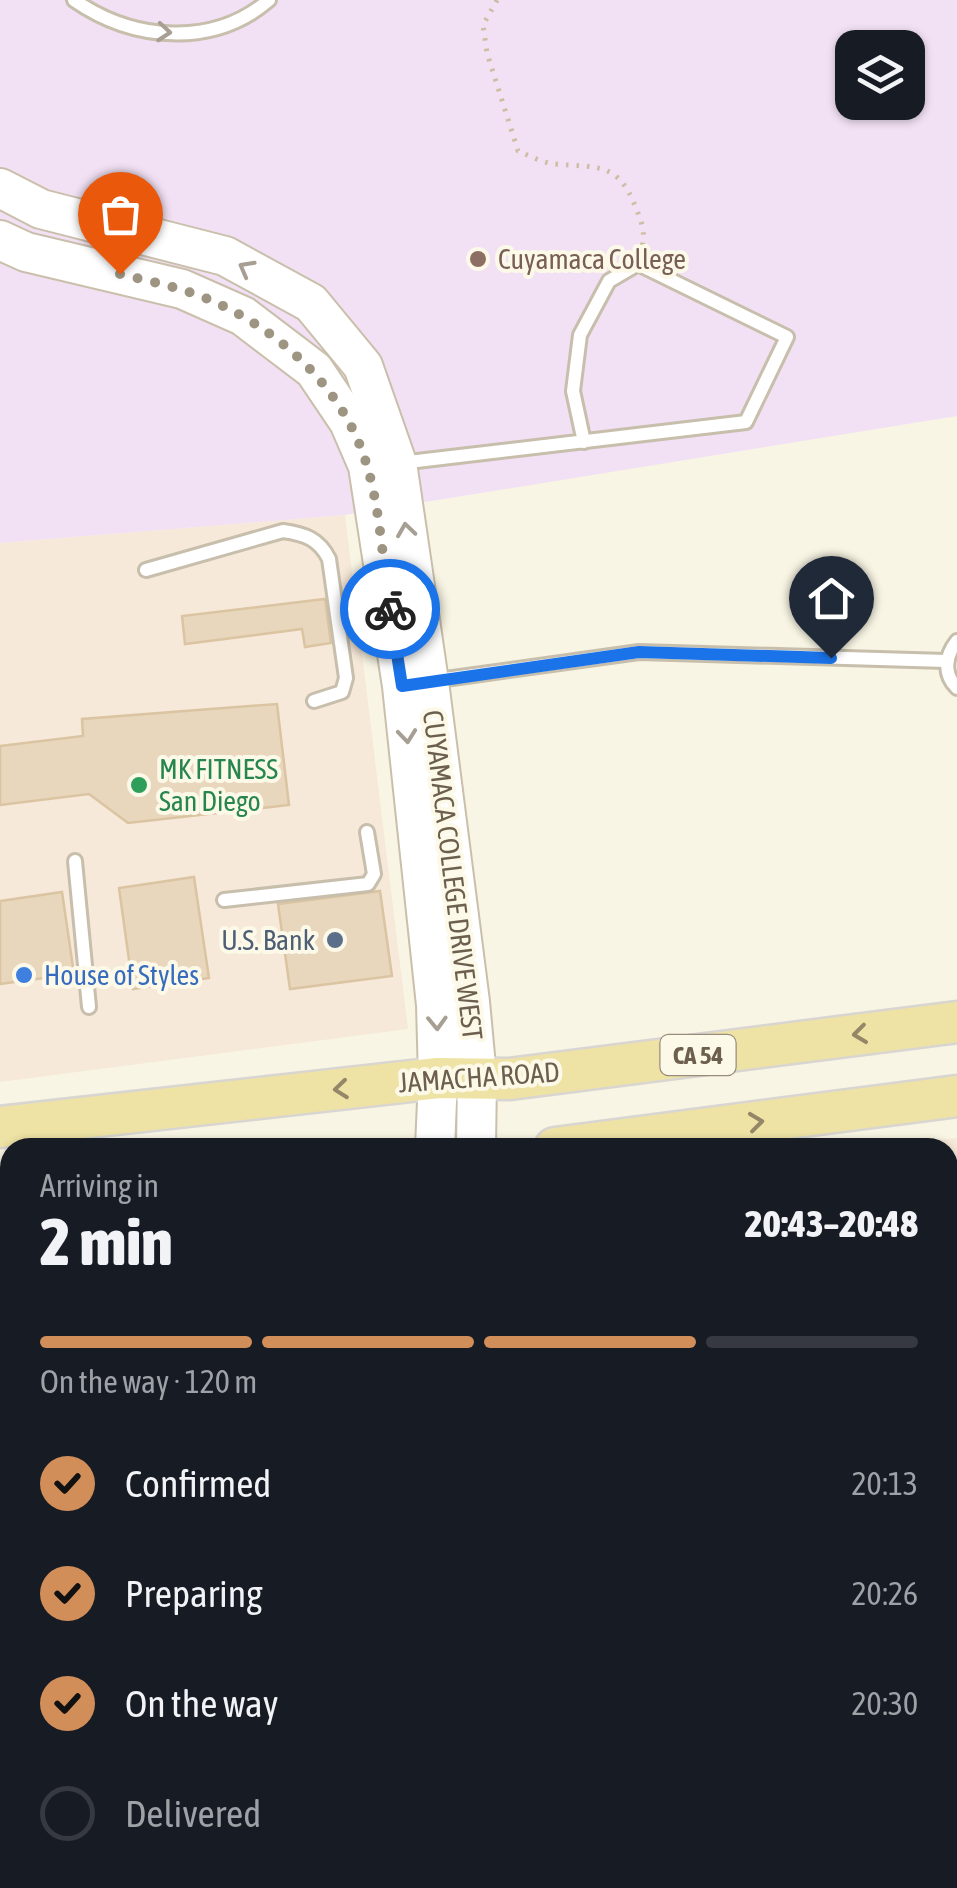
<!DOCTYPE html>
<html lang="en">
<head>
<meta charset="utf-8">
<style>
  body { margin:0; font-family:"Asap Condensed",sans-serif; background:#20242c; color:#f1f3f6; height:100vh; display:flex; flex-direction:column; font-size:38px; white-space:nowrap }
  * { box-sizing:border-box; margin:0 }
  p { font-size:32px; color:#9ea1a6 }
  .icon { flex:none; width:55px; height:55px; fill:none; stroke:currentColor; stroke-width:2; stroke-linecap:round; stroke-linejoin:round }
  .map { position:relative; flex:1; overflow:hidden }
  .side { position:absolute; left:0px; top:1138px; width:958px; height:752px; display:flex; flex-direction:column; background:#171b24; border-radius:30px 30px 0 0; box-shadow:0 2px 8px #0004 }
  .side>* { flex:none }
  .tools { position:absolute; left:835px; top:30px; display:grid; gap:20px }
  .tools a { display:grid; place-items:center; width:90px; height:90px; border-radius:20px; background:#171b24; box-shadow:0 2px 8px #0004; font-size:50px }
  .pin { position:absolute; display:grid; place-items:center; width:85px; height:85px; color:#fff; margin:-102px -42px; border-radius:50% 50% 50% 0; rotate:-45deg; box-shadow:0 0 10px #0007 }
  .pin .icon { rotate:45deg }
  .courier { position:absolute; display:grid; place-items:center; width:100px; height:100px; margin:-50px; border:8px solid #1a73e8; border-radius:50%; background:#fff; color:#222; box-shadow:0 2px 12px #0007 }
  .overview em { font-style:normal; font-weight:800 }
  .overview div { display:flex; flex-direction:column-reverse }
  .overview { display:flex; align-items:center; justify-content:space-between; height:170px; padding:0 40px }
  h1 { font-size:65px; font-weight:800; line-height:75px }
  .bar { display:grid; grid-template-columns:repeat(4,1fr); gap:15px 10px; align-content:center; height:120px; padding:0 40px }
  .bar i { height:12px; border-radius:8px; background:#363941 }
  .bar .active { background:#d28e59 }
  .bar p { grid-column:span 4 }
  ol { padding:0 40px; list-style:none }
  li { display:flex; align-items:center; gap:30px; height:110px }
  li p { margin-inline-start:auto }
  li .icon { padding:10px; border-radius:50%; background:#d28e59; color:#111; stroke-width:4 }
  li:last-child { color:#9ea1a6 }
  li i { width:55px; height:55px; border:5px solid #363941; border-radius:50% }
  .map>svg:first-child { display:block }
</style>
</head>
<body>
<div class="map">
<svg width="957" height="1888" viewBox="0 0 957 1888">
  <rect width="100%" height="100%" fill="#f8f5e4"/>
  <!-- commercial -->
  <g fill="#f7e9d9">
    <path d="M345,515L408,1029L0,1082V543Z"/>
    <path d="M957,1138V1888H0V1259L10,1258V1880H948V1148L862,1147Z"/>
  </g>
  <!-- education -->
  <path fill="#f2e1f4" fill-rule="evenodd" d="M0,0H957V416L345,515L0,543ZM852,48H908V102H852Z"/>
  <!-- building -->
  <g fill="#e8d7bd" stroke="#dac4a2" stroke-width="2.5">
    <path d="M325,599L331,643L305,647L302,629L185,644L182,616Z"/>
    <path d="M277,704L289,805L128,823L89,794L0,805V746L83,736L82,719Z"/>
    <path d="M194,877L209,978L133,989L119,888Z"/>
    <path d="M380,891L392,976L290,989L278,904Z"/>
    <path d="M62,892L74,974L0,984V901Z"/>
    <path d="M957,1172V1250L948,1251V1173Z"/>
    <path d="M957,1699V1817L948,1823V1705Z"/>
    <path d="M575,1880H634L640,1888H557Z"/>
    <path d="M662,1880H891L878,1888H650Z"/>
  </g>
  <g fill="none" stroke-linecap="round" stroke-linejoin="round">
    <!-- lane casing -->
    <g stroke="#c7beac" stroke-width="18">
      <g id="lane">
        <path d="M74,0C133,41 213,48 269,0"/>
        <path d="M400,463L746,422L787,337L638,264L609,281L580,335L573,391L584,442"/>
        <path d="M146,570L283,531C305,534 319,539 329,559L346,678L342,692L314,701"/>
        <path d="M957,641C945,656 943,674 957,688"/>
        <path d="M431,681L639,652L946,661"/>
        <path d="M75,861L89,1007"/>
        <path d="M224,900L368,884L374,874L367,832"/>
        <path d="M948,1375L957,1373"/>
        <path d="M0,1518L10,1517"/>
        <path d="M948,1665L957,1659"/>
        <path d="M512,1888L530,1880"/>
      </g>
    </g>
    <!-- secondary casing -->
    <g stroke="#cabfab" stroke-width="42">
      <g id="secondary">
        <path d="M0,188L41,209L225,256L311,303L363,366L397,463L429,682L470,1002L477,1077L476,1148"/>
        <path d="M0,240L26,252L182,289L243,316L314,370L349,422L368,466L402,686L436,1005L438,1078L435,1148"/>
      </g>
    </g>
    <!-- primary casing -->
    <g stroke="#d9d5d1" stroke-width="45">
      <g id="primary">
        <path d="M0,1127L438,1078L510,1079L957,1022"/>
        <path d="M555,1148L957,1096"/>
        <path d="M0,1211L10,1210"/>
      </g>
    </g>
    <!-- path -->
    <path stroke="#cebda3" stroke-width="5" stroke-dasharray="2.5 8" stroke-linecap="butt" d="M497,0L483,25L487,53L518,151C530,156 543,163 555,164C597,168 618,161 636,208C641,221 646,232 642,246"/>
    <!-- lane -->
    <use href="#lane" stroke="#fff" stroke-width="12"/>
    <!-- secondary -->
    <use href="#secondary" stroke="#fff" stroke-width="38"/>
    <!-- primary -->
    <use href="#primary" stroke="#eee3a5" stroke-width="40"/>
  </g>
  <!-- one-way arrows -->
  <defs><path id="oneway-chevron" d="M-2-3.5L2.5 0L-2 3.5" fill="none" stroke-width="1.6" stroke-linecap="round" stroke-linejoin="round" transform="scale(2.5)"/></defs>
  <g stroke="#a79f94">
    <use href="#oneway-chevron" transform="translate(164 32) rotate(5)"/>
    <use href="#oneway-chevron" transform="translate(246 268) rotate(-151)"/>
    <use href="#oneway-chevron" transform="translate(406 530) rotate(-98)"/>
    <use href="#oneway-chevron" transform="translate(407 736) rotate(84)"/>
    <use href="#oneway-chevron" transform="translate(437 1023) rotate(88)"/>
  </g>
  <g stroke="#948767">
    <use href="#oneway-chevron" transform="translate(860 1034) rotate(173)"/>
    <use href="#oneway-chevron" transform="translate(341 1089) rotate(174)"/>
    <use href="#oneway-chevron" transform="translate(756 1122) rotate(-7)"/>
  </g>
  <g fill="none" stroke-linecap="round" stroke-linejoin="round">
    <!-- done -->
    <path stroke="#9e9482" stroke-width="10" stroke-dasharray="0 18" d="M120,274C140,279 160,283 179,289C262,313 343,381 367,466C380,508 383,565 390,609"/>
    <!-- route -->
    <path stroke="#1a73e8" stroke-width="12" d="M390,609L402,686L639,652L831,658"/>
  </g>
  <!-- markers -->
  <circle fill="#8d6e63" stroke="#fcf9e9" stroke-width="4" cx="478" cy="259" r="10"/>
  <circle fill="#2e9e5b" stroke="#fcf9e9" stroke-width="4" cx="139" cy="785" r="10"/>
  <circle fill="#5c6f8a" stroke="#fcf9e9" stroke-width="4" cx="335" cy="940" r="10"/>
  <circle fill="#3f7fe0" stroke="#fcf9e9" stroke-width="4" cx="24" cy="975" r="10"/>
  <g text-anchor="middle" stroke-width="8" stroke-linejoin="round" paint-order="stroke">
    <!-- shield labels -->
    <rect fill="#fcf9e9" stroke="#988d7c" stroke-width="2.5" x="660.5" y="1035" width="75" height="40" rx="8"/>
    <g font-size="25" font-weight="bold" fill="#6d5f4d">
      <text x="698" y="1064">CA 54</text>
    </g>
    <!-- education labels -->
    <g font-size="28" fill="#785e54" stroke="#fcf9e9" text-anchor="start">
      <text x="498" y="269">Cuyamaca College</text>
    </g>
    <!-- leisure labels -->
    <g font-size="28" fill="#27864d" stroke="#fcf9e9" text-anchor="start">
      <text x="159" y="779">MK FITNESS<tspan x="159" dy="32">San Diego</tspan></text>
    </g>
    <!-- street labels -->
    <g font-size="28" fill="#6d5f4d" stroke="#fcf9e9">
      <text transform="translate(453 875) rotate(83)" y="10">CUYAMACA COLLEGE DRIVE WEST</text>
      <text transform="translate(479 1077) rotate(-4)" y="10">JAMACHA ROAD</text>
    </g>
    <!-- service labels -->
    <g font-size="28" fill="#4e5e75" stroke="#fcf9e9" text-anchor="end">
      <text x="315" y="950">U.S. Bank</text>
    </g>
    <!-- shop labels -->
    <g font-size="28" fill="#366cbe" stroke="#fcf9e9" text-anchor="start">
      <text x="44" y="985">House of Styles</text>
    </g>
  </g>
</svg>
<div class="tools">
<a><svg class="icon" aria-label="layers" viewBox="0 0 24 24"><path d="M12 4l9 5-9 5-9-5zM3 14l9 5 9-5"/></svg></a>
</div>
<div class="pin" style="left:120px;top:274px;background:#ea580c"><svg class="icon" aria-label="bag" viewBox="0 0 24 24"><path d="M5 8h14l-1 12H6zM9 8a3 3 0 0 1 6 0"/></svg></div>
<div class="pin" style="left:831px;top:658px;background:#1f2937"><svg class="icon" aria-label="home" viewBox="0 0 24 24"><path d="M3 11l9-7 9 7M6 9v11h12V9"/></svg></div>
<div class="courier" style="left:390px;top:609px"><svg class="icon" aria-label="bike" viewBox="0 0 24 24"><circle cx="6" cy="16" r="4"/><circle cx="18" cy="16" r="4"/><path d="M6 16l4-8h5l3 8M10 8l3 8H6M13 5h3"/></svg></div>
<section class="side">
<div class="overview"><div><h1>2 min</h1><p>Arriving in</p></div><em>20:43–20:48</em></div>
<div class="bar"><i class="active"></i><i class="active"></i><i class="active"></i><i></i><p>On the way · 120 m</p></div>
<ol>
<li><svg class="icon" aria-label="check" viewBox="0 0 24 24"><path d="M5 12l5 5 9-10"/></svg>Confirmed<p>20:13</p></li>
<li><svg class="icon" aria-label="check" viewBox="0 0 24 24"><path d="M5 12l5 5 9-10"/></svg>Preparing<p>20:26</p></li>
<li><svg class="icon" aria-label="check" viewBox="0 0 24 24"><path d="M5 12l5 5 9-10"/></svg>On the way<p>20:30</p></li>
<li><i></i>Delivered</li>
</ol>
</section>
</div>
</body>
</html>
